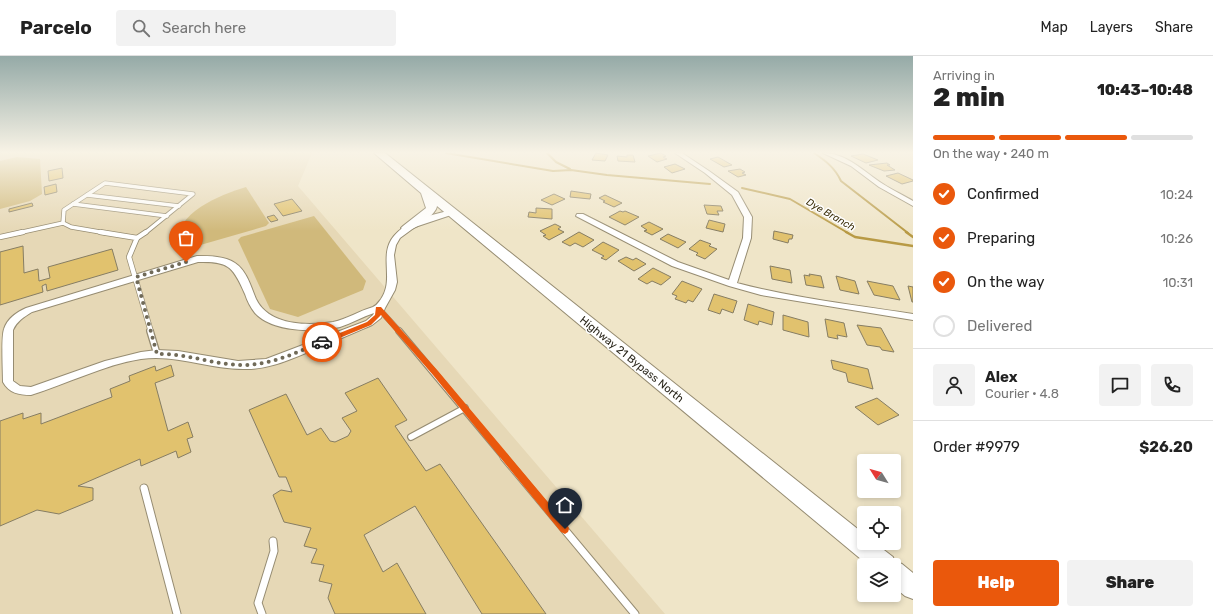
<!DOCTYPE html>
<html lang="en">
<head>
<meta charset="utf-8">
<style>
  body { margin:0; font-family:Rubik,sans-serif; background:#f2f2f2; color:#222; height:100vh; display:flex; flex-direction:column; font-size:15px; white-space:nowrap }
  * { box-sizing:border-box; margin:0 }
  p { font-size:13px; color:#767676 }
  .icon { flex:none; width:22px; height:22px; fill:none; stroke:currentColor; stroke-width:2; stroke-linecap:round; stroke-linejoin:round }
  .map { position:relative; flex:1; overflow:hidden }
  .side { display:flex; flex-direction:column; background:#fff; width:300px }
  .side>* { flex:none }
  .needle { width:26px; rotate:307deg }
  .fabs { position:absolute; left:857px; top:398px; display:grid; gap:8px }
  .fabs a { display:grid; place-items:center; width:44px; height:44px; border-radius:4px; background:#fff; box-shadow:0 2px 6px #0003; font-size:20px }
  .pin { position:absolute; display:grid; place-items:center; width:34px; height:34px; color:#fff; margin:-41px -17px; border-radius:50% 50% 50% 0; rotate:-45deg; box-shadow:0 0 4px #0007 }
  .pin .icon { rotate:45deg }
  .courier { position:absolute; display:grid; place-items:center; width:40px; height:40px; margin:-20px; border:3px solid #ea580c; border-radius:50%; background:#fff; color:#222; box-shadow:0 1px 5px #0007 }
  .overview em { font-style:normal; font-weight:800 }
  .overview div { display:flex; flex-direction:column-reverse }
  .overview { display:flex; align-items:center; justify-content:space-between; height:68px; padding:0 20px }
  h1 { font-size:26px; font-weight:800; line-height:30px }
  .bar { display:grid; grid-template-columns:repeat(4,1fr); gap:6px 4px; align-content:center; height:48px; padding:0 20px }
  .bar i { height:5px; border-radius:3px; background:#e0e0e0 }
  .bar .current { background:#ea580c }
  .bar p { grid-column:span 4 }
  .line { display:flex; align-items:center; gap:10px; padding:0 20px; border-top:1px solid #e0e0e0 }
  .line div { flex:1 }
  .round { display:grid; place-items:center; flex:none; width:42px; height:42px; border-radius:4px; background:#f2f2f2 }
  ol { padding:0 20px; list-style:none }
  li { display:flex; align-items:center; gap:12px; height:44px }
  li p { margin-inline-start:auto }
  li .icon { padding:4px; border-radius:50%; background:#ea580c; color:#fff; stroke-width:4 }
  li:last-child { color:#767676 }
  li i { width:22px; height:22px; border:2px solid #e0e0e0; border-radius:50% }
  .action { display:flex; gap:8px; margin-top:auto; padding:8px 20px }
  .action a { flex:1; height:46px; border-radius:4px; background:#ea580c; color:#fff; font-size:16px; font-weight:800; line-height:46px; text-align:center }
  .action a+a { background:#f2f2f2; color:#222 }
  header { display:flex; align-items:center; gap:24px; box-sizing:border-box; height:56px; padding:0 20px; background:#fff; border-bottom:1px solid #e0e0e0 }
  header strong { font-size:19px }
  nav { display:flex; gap:22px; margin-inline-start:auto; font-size:14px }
  .search { width:280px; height:36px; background:#f2f2f2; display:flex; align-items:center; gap:10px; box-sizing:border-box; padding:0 14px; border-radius:4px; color:#767676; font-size:15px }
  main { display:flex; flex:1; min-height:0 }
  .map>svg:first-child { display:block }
</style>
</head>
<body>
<header>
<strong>Parcelo</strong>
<div class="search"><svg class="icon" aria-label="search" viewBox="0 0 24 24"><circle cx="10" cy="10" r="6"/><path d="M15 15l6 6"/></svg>Search here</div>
<nav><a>Map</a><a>Layers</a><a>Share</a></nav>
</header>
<main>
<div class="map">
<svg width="913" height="558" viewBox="0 0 913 558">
  <rect width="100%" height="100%" fill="#efe5c8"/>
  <!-- built -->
  <path fill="#e6d8b6" d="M0,97H312L298,130L665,558H0Z"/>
  <!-- green -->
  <g fill="#d0b97b">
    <path d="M17,101L40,103L42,138L30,145L0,153V105Z"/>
    <path d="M246,131L269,167L266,170L176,196C171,158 217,140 246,131Z"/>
    <path d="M314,160L366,225L363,234L298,261L270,253L238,184L241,181Z"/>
  </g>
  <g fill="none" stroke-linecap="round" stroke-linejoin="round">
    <!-- stream-far1 -->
    <g stroke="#b89a45" stroke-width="2">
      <path d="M446,97L553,115L571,114L607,119L710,128"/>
      <path d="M547,97L556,106L570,113"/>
      <path d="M814,97C826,105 835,112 841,125L908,177"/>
      <path d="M742,132L790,143L848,177"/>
    </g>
    <!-- stream -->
    <g stroke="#b89a45" stroke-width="2.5">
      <path d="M846,176L855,181L913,190"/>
      <path d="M906,176L913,181"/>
    </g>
  </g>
  <!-- building -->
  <g fill="#e1c26e" stroke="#867d63">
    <path d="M596,97L608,99L605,105L592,104Z"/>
    <path d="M661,97L666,100L663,101L667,103L657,106L648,100Z"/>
    <path d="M863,98L878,104L866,107L851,100Z"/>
    <path d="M627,99H633L635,106L618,105L617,100L627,101Z"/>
    <path d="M718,101L732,109L724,111L710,103Z"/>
    <path d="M887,107L890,109H887L895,114L884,115L869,109Z"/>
    <path d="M675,108L685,113L672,117L664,111Z"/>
    <path d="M62,112L63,122L49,125L48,115Z"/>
    <path d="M740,113L745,116L742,117L746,119L738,121L728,115Z"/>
    <path d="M898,117L913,124V125L902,128L886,120Z"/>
    <path d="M56,128L57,136L45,139L44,131Z"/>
    <path d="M571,135L591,138L590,143L570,141Z"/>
    <path d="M554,138L565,143L552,149L541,144Z"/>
    <path d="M605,139L622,147L614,151L603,146L605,145L599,142Z"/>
    <path d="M292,143L302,155L283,160L274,148Z"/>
    <path d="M32,147L33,150L9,156V153Z"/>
    <path d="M704,149L721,150L723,155H717L719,159L707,158Z"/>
    <path d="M536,152L552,153V163L528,161L529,156L536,157Z"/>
    <path d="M620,155L623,156L625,155L639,161L625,169L609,161Z"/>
    <path d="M274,159L278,164L271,166L267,161Z"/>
    <path d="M709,164L725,168L723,176L706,172Z"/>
    <path d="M649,166L663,173L652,179L644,175L647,174L641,170Z"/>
    <path d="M555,168L561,171L558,173L564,176L549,184L543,180L546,179L540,175Z"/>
    <path d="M774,175L793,179L792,183H789L788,187L773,183Z"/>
    <path d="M579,176L594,184L583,191L575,187L570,190L562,186Z"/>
    <path d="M668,178L686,186L678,192L660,183Z"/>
    <path d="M700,184L711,188L709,190L717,193L705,203L696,199L698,197L689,193Z"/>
    <path d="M603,186L619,194L606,204L601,202L604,200L592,194Z"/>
    <path d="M23,190L24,217L38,213L39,225L50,222L48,211L112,193L118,214L47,235L46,228L42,230L43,236L0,249V196Z"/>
    <path d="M626,201L633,204L636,202L646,208L634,215L618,205Z"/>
    <path d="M770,210L790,214L792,227L772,223Z"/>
    <path d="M653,212L671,221L661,229L652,225L647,228L638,223Z"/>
    <path d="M809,218L821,220L824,232L806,229L804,219L810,220Z"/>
    <path d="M836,220L855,225L859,238L840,234Z"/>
    <path d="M682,225L702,233L693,246L688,244L686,247L675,243L677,240L672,238Z"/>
    <path d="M867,225L893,230L900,244L874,239Z"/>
    <path d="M908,230L913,231V246H912Z"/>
    <path d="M714,238L737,245L733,257L722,253L720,258L708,254Z"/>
    <path d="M748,248L774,256L772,269L759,265L758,269L744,264Z"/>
    <path d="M783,259L808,266L809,281L783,274Z"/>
    <path d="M825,263L844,267L847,281L837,279L838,283L828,281Z"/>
    <path d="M857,269L881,272L894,296L882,294L880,291L867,289Z"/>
    <path d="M831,304L868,313L873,333L848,326L846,317L833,313Z"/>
    <path d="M171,309L174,320L155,327L168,375L188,366L193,381L187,383L191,396L178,402L176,395L141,410L140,403L78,430L93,432V444L59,458L37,454L0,470V365L23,357V363L41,357V368L112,341L110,333L130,325L129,320L155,310L156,315Z"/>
    <path d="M378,322L407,364L395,370L426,415L440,408L546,558H482L415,450L364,479L383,516L397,507L426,558H335L328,542L332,528L319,525L324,509L311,507L317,493L304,490L311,472L284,466L273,439L281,434L292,436L286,421H279L249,354L286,338L307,379L321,372L330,385L335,386L348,380L351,375L342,362L357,355L345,337Z"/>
    <path d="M877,342L899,359L878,369L855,351Z"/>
  </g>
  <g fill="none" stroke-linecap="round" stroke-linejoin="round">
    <!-- lane-far3 casing -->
    <g stroke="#968c72" stroke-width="5">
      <g id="lane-far3">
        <path d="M87,139L179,150"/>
        <path d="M73,148L167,160"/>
        <path d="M63,167L64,154L105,127L193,138L145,177"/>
        <path d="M18,177L63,167L71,171L106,177"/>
      </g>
    </g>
    <!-- lane-far2 casing -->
    <g stroke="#968c72" stroke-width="6">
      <g id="lane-far2">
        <path d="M100,176L137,182L129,201L151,276"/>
        <path d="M0,181L23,176"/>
        <path d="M137,182L146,176"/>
        <path d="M379,253L400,276"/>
      </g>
    </g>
    <!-- lane-far1 casing -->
    <g stroke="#968c72" stroke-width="8">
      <g id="lane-far1">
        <path d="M150,275L157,298"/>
        <path d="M399,275L505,402"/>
        <path d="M411,381L465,352"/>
      </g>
    </g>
    <!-- lane casing -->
    <g stroke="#968c72" stroke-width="9">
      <g id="lane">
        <path d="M504,401L635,558"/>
        <path d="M144,432L177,558"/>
        <path d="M262,558L258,547L274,495L273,485"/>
      </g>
    </g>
    <!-- street casing -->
    <g stroke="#968c72" stroke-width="2">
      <g id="street">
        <path d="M675,97H682L709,115L738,136L752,161L751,182L737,227C794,242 854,249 913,258V264L761,239L729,230L672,210L576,160L577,158H583L678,206L729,224L743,182L744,161L732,139L705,117Z"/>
        <path d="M823,97C847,97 864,116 883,128C892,134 903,139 913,145V150L879,131L851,110Z"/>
        <path d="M451,154L455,156L454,158L415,171L400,182L396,189L394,199L397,226L395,234L385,252L381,262L372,269C353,277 333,286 313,294C291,303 269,314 243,313C208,313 176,298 141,303C103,309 67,328 31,339C19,339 9,337 3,326C3,314 1,282 4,273C7,263 17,256 26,252L197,200C210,200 225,200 235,207C247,215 251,231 256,243C269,270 308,270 333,266C347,263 359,255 373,251C377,249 378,247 381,243C395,223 378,199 394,180C407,164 432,159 451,154ZM198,206C228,205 233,210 245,238C247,244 250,251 255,257C272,276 316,277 340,271C352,267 362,261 374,257L373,259L366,265L266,303L238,305L178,295L157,294L141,296L105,305L31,331L20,330L13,325V274C17,265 24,261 32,256Z"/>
      </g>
    </g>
    <!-- primary casing -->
    <g stroke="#968c72" stroke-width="2">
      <path id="primary" d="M374,97H385L864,478V487H875L893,501L894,505L902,508L913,517V543L905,540L894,531V509H868L437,150C436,159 412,177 403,174L401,172L403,170L426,152L421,137Z"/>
    </g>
    <!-- lane-far3 -->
    <use href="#lane-far3" stroke="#fff" stroke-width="3.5"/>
    <!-- lane-far2 -->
    <use href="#lane-far2" stroke="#fff" stroke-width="4.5"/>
    <!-- lane-far1 -->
    <use href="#lane-far1" stroke="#fff" stroke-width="5.5"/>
    <!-- lane -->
    <use href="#lane" stroke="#fff" stroke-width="7"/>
    <!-- street -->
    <use href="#street" fill="#fff" fill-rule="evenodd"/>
    <!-- primary -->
    <use href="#primary" fill="#fff" fill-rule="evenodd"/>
  </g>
  <!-- sky -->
  <linearGradient id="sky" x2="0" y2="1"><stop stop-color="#95aaa7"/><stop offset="0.55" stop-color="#f8f3e6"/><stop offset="1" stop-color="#f8f3e6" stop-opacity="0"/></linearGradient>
  <rect width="913" height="175" fill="url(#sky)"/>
  <!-- route -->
  <path fill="#ea580c" d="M376,251H381L438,315L568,470L569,473L568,476L565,478L561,476L433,319L381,259L371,269L325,288H320V285L367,266L375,259Z"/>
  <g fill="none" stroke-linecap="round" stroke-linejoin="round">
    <!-- done -->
    <path stroke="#706a58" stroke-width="4" stroke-dasharray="0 7.2" d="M186,206L136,221L157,298C185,297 212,308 239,309C270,310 295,297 322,286"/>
  </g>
  <g text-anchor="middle" stroke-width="3" stroke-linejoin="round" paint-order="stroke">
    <!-- far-water labels -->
    <g font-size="10" font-style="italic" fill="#3d300a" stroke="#fff">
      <text transform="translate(831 158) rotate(30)" y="4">Dye Branch</text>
    </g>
    <!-- street labels -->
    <g font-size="11" fill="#2b271c" stroke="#fff">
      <text transform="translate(632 303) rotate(39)" y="4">Highway 21 Bypass North</text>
    </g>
  </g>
</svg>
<div class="fabs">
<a><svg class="needle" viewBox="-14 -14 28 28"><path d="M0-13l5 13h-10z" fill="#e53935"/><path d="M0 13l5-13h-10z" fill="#767676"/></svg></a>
<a><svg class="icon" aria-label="locate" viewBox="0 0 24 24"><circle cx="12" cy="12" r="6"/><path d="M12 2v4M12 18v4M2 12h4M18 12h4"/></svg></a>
<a><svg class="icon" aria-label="layers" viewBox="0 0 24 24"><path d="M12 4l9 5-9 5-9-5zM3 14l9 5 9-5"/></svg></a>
</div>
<div class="pin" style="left:186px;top:206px;background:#ea580c"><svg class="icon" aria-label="bag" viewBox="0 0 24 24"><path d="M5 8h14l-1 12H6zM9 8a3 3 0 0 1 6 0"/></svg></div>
<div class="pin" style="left:565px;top:473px;background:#1f2937"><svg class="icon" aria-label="home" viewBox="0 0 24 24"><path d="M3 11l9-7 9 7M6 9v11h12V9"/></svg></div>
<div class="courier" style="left:322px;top:286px"><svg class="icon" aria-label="car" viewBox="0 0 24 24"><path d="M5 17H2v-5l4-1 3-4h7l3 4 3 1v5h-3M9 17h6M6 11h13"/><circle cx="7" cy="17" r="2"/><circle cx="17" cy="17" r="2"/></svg></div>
</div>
<section class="side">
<div class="overview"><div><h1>2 min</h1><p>Arriving in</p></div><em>10:43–10:48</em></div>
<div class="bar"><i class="current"></i><i class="current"></i><i class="current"></i><i></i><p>On the way · 240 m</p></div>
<ol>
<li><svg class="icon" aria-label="check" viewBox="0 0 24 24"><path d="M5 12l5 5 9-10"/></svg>Confirmed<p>10:24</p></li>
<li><svg class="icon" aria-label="check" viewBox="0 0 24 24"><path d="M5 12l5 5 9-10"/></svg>Preparing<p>10:26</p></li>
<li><svg class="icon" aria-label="check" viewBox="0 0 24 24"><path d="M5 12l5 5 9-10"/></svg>On the way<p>10:31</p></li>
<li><i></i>Delivered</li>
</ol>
<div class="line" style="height:72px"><a class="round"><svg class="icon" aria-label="person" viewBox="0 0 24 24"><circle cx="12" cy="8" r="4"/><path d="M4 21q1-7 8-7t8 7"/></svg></a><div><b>Alex</b><p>Courier · 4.8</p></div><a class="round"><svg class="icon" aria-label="chat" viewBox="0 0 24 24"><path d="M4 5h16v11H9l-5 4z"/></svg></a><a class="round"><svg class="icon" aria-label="phone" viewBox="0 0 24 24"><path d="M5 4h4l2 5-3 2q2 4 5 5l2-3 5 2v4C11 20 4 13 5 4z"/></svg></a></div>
<div class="line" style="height:52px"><div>Order #9979</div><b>$26.20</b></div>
<div class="action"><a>Help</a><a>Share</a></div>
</section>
</main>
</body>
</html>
